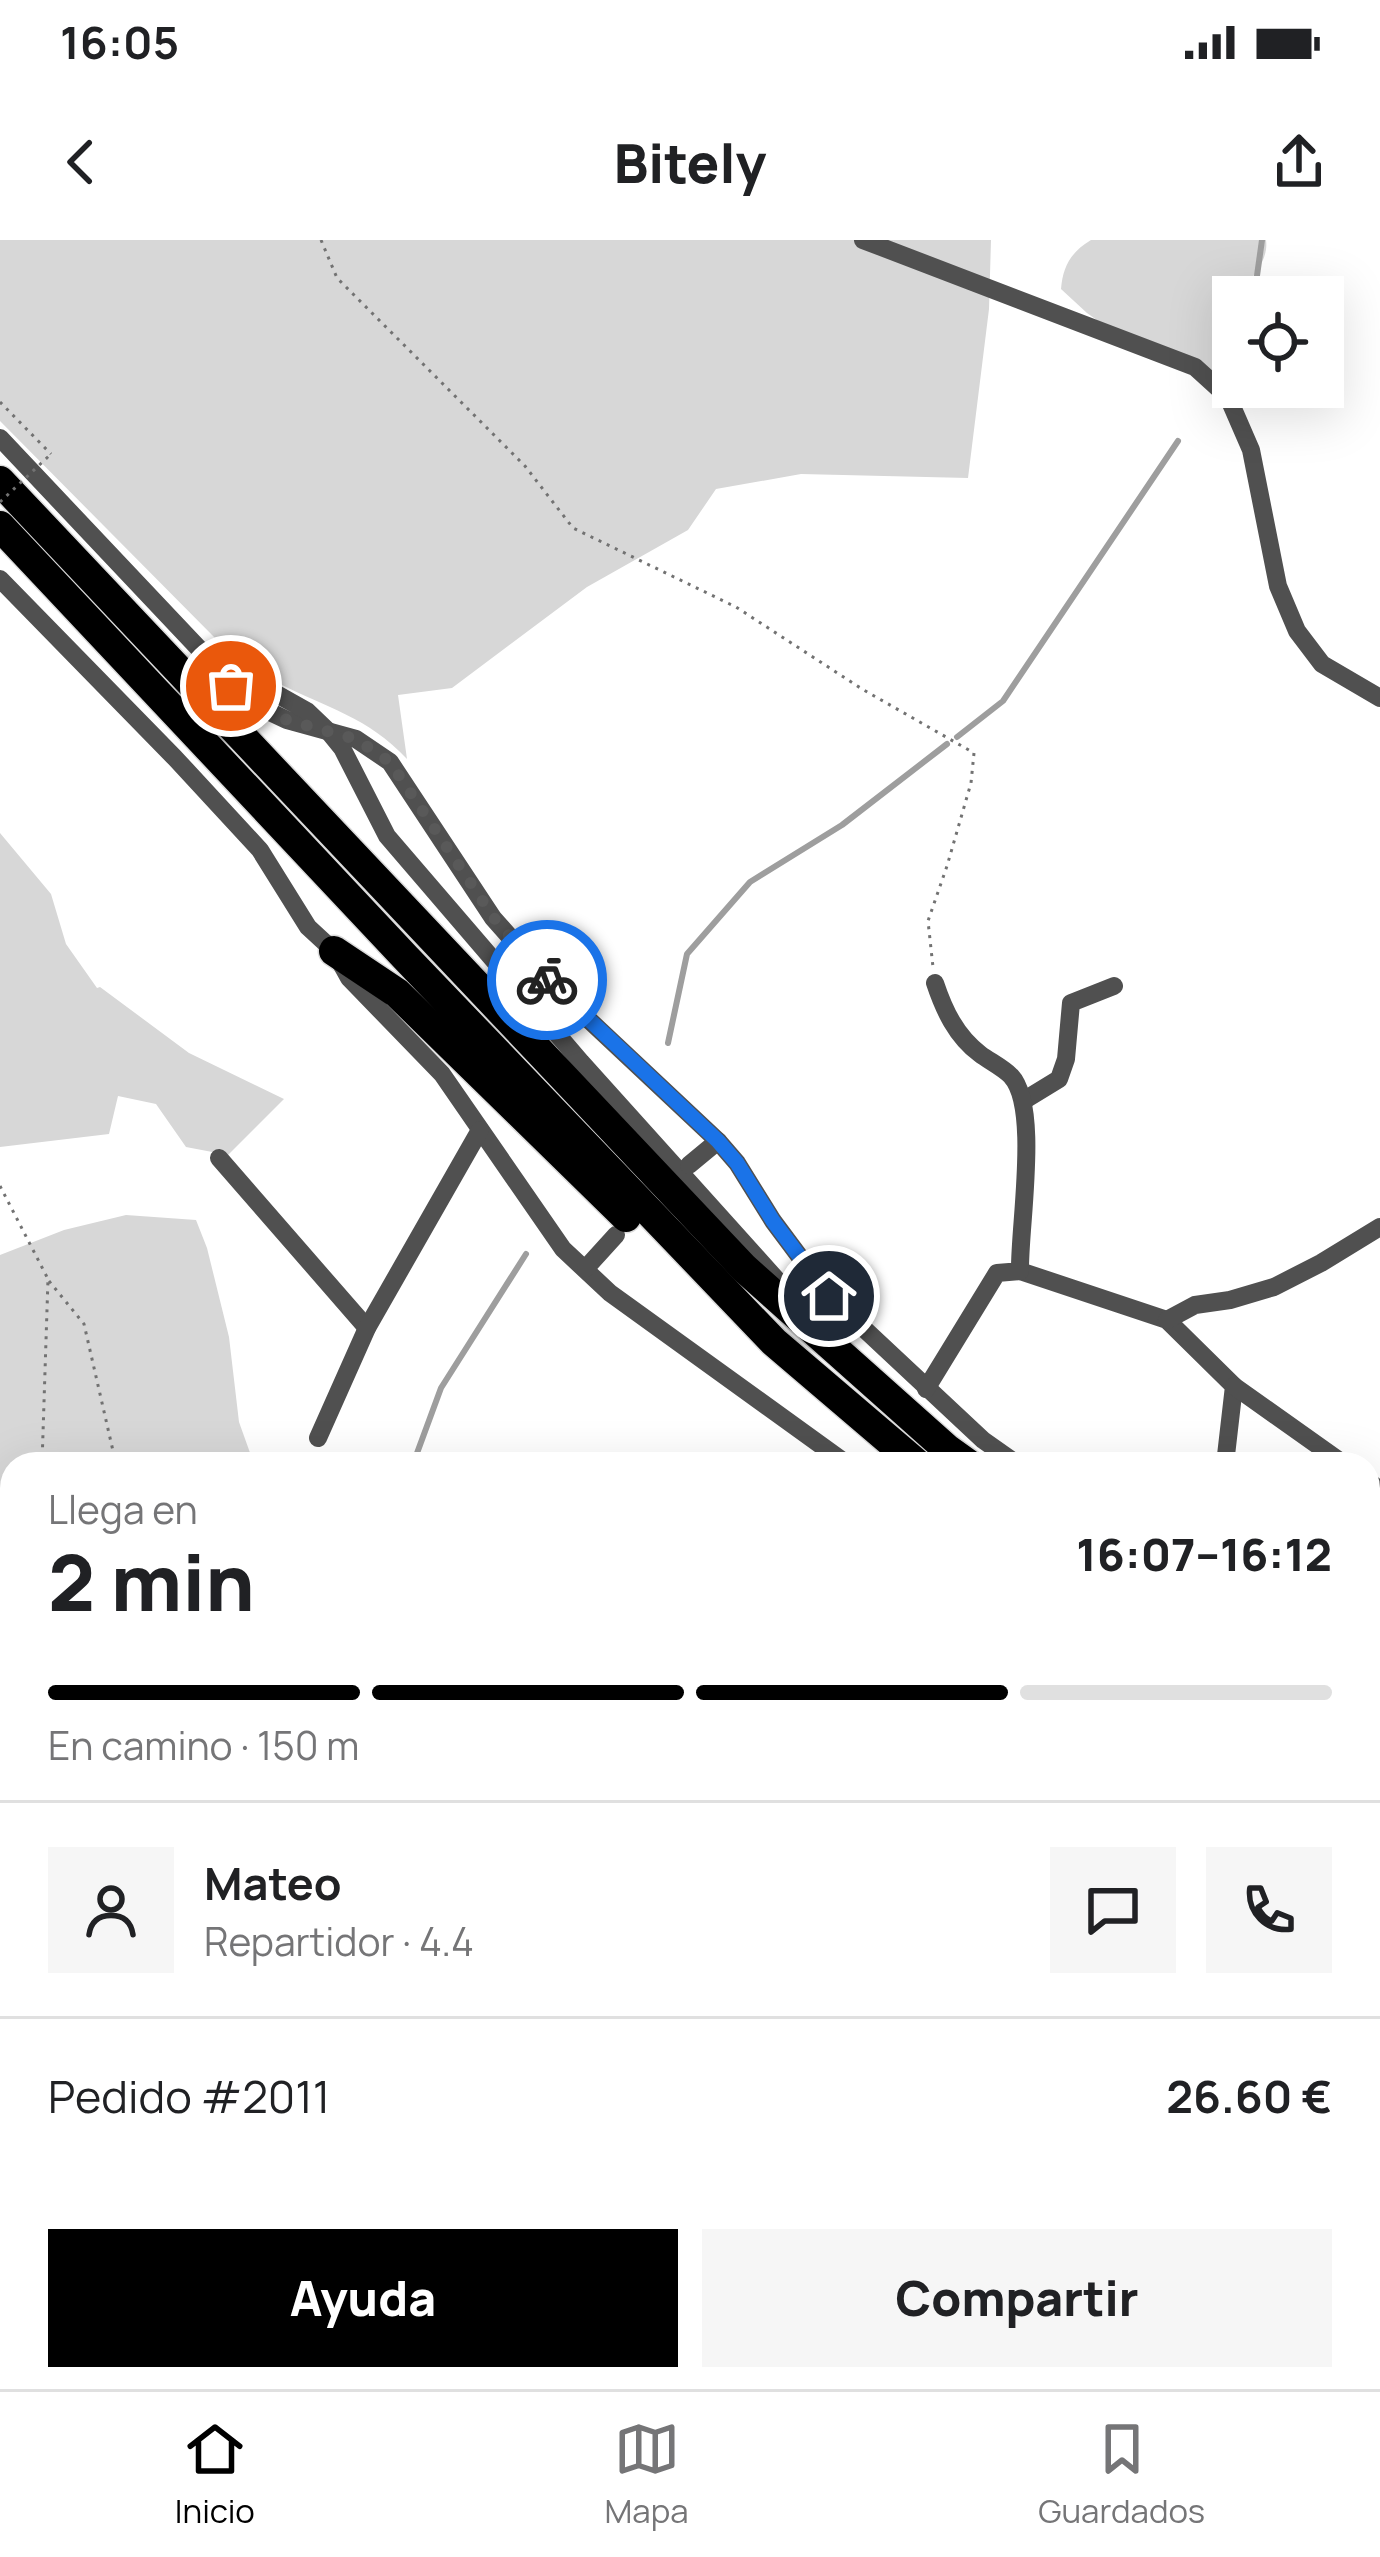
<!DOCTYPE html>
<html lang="es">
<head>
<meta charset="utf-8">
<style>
  body { margin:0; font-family:Manrope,sans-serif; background:#f6f6f6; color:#202124; height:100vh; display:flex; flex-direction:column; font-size:45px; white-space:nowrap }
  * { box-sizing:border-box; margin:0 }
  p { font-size:39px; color:#757577 }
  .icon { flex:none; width:66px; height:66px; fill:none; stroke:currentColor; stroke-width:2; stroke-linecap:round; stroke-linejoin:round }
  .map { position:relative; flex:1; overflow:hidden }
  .sheet { position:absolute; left:0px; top:1212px; width:1380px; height:939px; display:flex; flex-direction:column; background:#fff; border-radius:36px 36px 0 0; box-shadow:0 12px 48px #0002 }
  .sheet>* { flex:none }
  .controls { position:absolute; left:1212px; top:36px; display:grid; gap:24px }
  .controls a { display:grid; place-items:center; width:132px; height:132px; border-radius:0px; background:#fff; box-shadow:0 12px 48px #0002; font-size:60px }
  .pin { position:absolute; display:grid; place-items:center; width:102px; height:102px; color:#fff; margin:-51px; border:6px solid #fff; border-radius:50%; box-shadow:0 3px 12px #0007 }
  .courier { position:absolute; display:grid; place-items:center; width:120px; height:120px; margin:-60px; border:9px solid #1a73e8; border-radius:50%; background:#fff; color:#222; box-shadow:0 3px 15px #0007 }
  .overview em { font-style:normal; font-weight:800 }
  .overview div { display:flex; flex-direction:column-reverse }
  .overview { display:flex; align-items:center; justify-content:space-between; height:204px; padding:0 48px }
  h1 { font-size:78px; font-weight:800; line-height:90px }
  .bar { display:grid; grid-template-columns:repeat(4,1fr); gap:18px 12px; align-content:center; height:144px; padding:0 48px }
  .bar i { height:15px; border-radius:9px; background:#e0e0e0 }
  .bar .on { background:#000 }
  .bar p { grid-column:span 4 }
  .line { display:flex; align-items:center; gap:30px; padding:0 48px; border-top:3px solid #e0e0e0 }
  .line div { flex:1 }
  .round { display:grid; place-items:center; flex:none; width:126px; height:126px; border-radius:0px; background:#f6f6f6 }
  .cta { display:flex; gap:24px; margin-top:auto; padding:24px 48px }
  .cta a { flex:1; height:138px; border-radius:0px; background:#000; color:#fff; font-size:48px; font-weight:800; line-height:138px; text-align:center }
  .cta a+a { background:#f6f6f6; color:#202124 }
  .status { display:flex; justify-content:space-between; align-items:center; height:84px; padding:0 60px; background:#fff; direction:ltr }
  .status svg { height:33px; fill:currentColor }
  header { display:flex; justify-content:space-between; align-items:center; height:156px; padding:0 48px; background:#fff; font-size:54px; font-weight:800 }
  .menu { display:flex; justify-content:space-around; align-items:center; height:168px; border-top:3px solid #e0e0e0; background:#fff; font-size:33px; color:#757577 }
  .menu a { display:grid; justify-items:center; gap:6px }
  .menu .on { color:#000 }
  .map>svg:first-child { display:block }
</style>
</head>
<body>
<div class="status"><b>16:05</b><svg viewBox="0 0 49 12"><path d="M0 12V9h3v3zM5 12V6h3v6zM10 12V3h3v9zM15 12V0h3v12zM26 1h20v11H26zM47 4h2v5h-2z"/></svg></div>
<header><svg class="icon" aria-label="back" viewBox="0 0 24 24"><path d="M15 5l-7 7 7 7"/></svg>Bitely<svg class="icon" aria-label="share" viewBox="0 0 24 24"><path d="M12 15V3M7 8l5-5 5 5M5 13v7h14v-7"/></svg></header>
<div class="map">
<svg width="1380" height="2149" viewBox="0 0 1380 2149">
  <rect width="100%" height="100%" fill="#fff"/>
  <!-- green -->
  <g fill="#d7d7d7">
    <path d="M0,0H991L989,69L968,238L801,234L716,249L688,290L587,347L452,448L398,455L407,519C368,477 327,468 278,443C256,431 236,416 217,400L0,181Z"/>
    <path d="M1091,0H1266C1270,26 1239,51 1225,69C1231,94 1241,120 1223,143L1129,103L1087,73L1061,49C1063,26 1071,12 1091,0Z"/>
    <path d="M0,593L51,654L66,704L97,748L100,747L189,813L284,859L228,915L186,907L156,864L118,856L109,894L0,907Z"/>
    <path d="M126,975L196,980L207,1008L229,1097L239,1182L254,1224H12V2139H251L243,2149H0V1015L64,990Z"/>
  </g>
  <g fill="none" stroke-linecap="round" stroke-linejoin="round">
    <!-- stream -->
    <g stroke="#9e9e9e" stroke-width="6">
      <path d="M1254,57L1262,0"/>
      <path d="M957,497L1003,461L1178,201"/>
      <path d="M668,803L687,714L750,642L842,585L947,504"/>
      <path d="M413,1224L441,1148L526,1014"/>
      <path d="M0,1740L12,1730"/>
    </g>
    <!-- trunk casing -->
    <g stroke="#dbdbdb" stroke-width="33">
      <g id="trunk">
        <path d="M0,241L744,1028L947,1209L968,1224"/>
        <path d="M0,286L406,718L774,1102L917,1224"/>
        <path d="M334,711L397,753L626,977"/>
        <path d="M1368,1464L1380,1469"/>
        <path d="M1368,1505L1380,1510"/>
      </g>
    </g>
    <!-- path -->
    <g stroke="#727272" stroke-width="3" stroke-dasharray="3 6" stroke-linecap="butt">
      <path d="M321,0L337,38L525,226L573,288L736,367L862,449L974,513L971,543L947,626L928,681L933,727"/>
      <path d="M0,162L51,214"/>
      <path d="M0,946L48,1039L42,1224"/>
      <path d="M49,1041L84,1084L116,1224"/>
      <path d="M0,1338L12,1314"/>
      <path d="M0,1474L12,1536"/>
      <path d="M0,1978L12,1946"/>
    </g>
    <!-- minor -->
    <g stroke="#505050" stroke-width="18">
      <path d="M863,0L1195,127L1228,157L1251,210L1278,346L1297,391L1322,424L1380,458"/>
      <path d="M0,198L204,414L231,446L255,465L287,480L356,499L390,522L493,678L555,748L718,901L737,923L773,981L829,1056L983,1200L1017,1224"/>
      <path d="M0,339L175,518L260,610L308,687L334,711L349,738L442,834L563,1009L610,1053L847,1224"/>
      <path d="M214,419L307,471L329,492L342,508L387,596L581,822L777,1040"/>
      <path d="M1023,861L1059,839L1066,819L1071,763L1114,746"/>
      <path d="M219,918L367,1088"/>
      <path d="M689,925L718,901"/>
      <path d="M586,1028L616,995"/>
      <path d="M1020,1031L1167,1080L1234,1146L1225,1224"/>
      <path d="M1167,1080L1195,1065L1230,1060L1274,1047L1321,1023L1380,987"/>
      <path d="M1234,1146L1344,1224"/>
      <path d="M926,1149L997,1033L1020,1031C1019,987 1040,867 1011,836C1002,827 989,821 980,814C956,796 944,770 935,743"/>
      <path d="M318,1198L367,1088L480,890"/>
      <path d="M1368,1241L1380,1250"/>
      <path d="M1368,1431L1380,1436"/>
      <path d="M1368,1530L1380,1535"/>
      <path d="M1302,2139L1304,2149"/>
      <path d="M599,2149L604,2139"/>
    </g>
    <!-- trunk -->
    <use href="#trunk" stroke="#000" stroke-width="30"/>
    <!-- path-bridge -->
    <path stroke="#727272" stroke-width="3" stroke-dasharray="3 6" stroke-linecap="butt" d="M0,262L51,214"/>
  </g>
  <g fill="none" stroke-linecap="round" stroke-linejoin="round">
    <!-- done -->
    <path stroke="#595959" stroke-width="12" stroke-dasharray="0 21.6" d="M231,446L255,465L287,480L356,499L390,522L494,678L547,740"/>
    <!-- route -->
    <path stroke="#1a73e8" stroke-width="15" d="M547,740L718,901L737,923L773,981L829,1056"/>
  </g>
</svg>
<div class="controls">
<a><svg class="icon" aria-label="locate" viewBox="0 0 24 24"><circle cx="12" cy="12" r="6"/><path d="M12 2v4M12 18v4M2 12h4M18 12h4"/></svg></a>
</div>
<div class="pin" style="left:231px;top:446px;background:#ea580c"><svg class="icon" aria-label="bag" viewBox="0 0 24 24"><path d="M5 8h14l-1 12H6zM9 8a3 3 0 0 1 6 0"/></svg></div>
<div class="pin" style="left:829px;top:1056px;background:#1f2937"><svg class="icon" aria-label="home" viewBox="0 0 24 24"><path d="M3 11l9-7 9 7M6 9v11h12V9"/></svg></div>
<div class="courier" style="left:547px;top:740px"><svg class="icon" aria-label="bike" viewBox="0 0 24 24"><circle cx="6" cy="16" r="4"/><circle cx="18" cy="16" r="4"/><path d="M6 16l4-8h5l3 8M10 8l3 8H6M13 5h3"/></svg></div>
<section class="sheet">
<div class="overview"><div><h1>2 min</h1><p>Llega en</p></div><em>16:07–16:12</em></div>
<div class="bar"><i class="on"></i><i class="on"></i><i class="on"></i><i></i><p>En camino · 150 m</p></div>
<div class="line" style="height:216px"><a class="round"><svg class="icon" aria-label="person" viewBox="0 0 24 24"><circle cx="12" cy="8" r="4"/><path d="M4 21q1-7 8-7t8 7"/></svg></a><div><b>Mateo</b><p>Repartidor · 4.4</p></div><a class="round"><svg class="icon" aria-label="chat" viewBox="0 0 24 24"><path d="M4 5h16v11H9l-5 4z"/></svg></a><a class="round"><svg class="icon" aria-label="phone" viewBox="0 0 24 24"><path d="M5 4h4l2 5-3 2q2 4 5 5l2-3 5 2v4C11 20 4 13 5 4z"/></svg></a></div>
<div class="line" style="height:156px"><div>Pedido #2011</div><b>26.60 €</b></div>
<div class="cta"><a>Ayuda</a><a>Compartir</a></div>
</section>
</div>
<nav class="menu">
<a class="on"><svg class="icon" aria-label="home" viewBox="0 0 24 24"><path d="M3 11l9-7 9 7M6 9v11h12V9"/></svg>Inicio</a>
<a><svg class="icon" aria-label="map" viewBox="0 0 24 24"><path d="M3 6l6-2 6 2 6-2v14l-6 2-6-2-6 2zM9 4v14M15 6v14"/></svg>Mapa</a>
<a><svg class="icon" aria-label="saved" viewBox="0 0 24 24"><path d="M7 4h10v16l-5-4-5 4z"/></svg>Guardados</a>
</nav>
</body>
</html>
